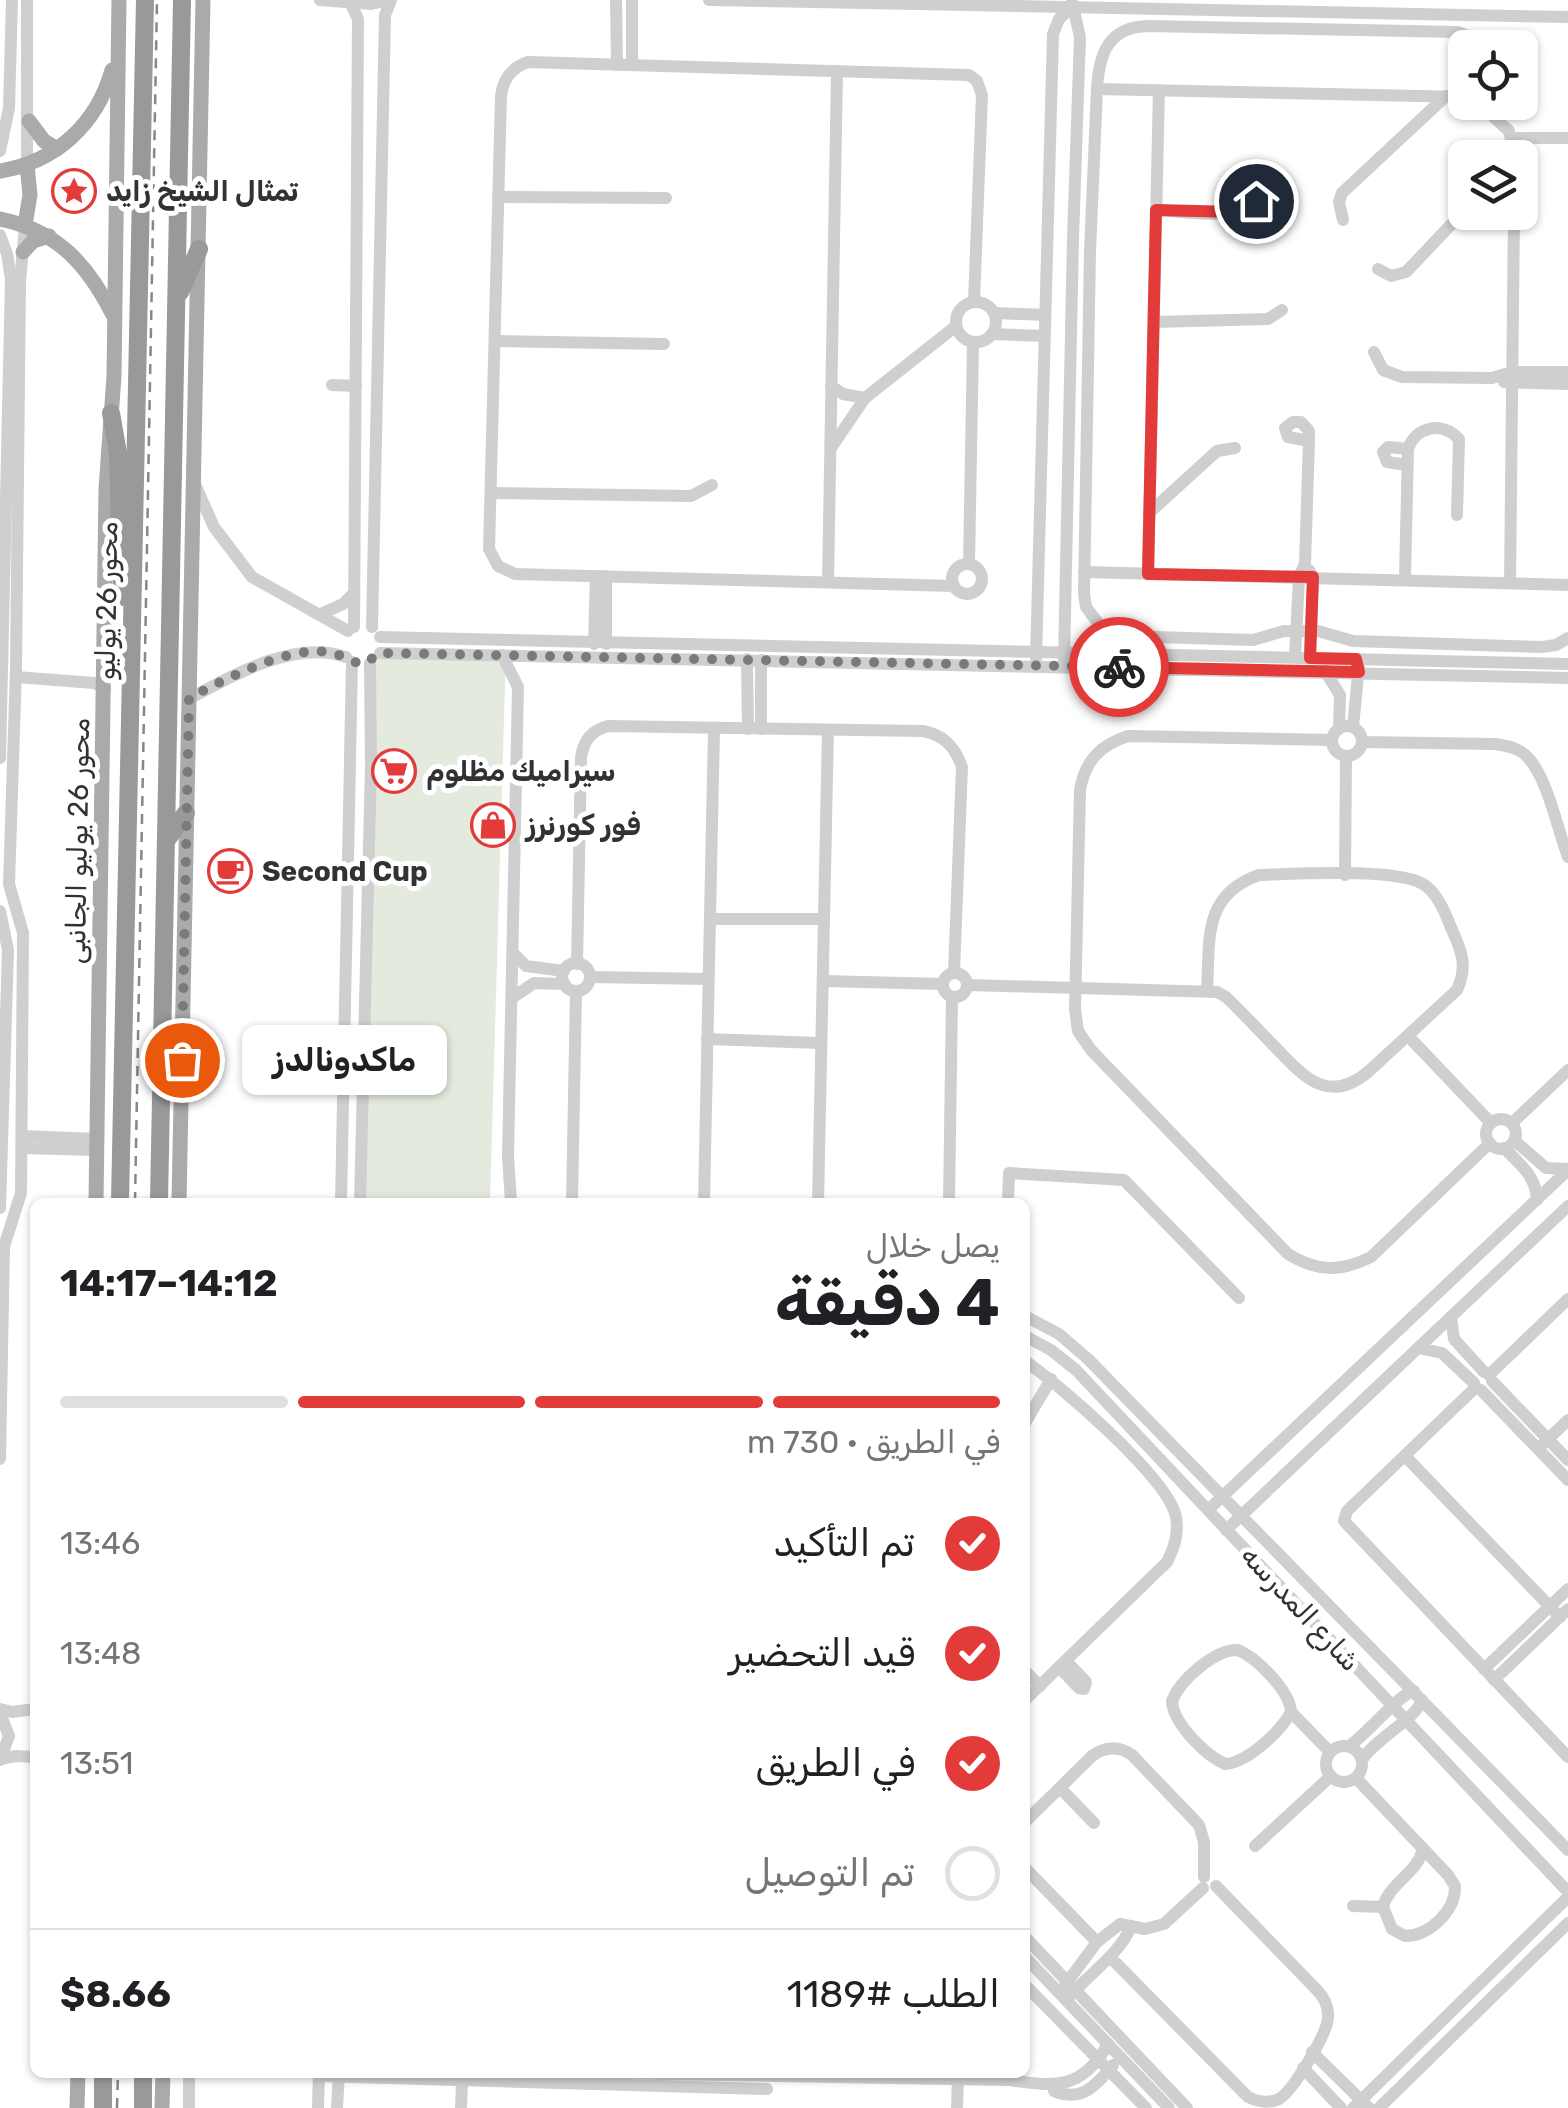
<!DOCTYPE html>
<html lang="ar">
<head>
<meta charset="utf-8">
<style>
  body { margin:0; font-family:Rubik,Vazirmatn,sans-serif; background:#f6f6f6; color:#202124; direction:rtl; height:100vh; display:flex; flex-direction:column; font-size:38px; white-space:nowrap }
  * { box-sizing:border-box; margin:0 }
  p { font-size:32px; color:#757577 }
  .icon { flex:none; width:55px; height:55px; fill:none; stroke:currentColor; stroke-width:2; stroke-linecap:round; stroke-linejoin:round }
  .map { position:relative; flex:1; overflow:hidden; direction:ltr }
  .panel { position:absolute; left:30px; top:1198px; width:1000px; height:880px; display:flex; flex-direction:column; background:#fff; border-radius:15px; box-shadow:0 2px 8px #0004; direction:rtl }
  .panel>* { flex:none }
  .buttons { position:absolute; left:1448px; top:30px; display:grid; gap:20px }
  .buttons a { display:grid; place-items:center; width:90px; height:90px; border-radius:15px; background:#fff; box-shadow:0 2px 8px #0004; font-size:50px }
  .pin { position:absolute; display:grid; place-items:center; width:85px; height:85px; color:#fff; margin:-42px; border:5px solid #fff; border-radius:50%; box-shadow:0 2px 10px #0007 }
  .courier { position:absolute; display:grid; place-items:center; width:100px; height:100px; margin:-50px; border:8px solid #e33b3a; border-radius:50%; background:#fff; color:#222; box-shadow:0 2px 12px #0007 }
  .bubble { position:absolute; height:70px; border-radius:15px; background:#fff; box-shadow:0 2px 8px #0004; font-size:32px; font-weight:700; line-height:70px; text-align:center; direction:rtl }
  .head em { font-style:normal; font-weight:700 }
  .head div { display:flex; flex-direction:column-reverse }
  .head { display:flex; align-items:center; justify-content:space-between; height:170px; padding:0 30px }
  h1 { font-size:65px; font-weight:700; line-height:75px }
  .bar { display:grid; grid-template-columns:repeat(4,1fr); gap:15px 10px; align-content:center; height:120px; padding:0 30px }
  .bar i { height:12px; border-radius:8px; background:#e0e0e0 }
  .bar .selected { background:#e33b3a }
  .bar p { grid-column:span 4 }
  .line { display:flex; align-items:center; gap:25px; padding:0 30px; border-top:2px solid #e0e0e0 }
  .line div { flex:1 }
  ol { padding:0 30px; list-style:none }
  li { display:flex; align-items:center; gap:30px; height:110px }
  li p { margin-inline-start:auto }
  li .icon { padding:10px; border-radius:50%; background:#e33b3a; color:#fff; stroke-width:4 }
  li:last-child { color:#757577 }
  li i { width:55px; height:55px; border:5px solid #e0e0e0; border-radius:50% }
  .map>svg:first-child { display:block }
</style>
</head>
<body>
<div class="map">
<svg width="1568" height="2108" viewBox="0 0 1568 2108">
  <rect width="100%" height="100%" fill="#fff"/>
  <!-- green -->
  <path fill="#e4ebde" d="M376,649L506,651L490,1202H365Z"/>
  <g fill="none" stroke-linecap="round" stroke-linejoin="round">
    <!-- minor -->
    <g stroke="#cfcfcf" stroke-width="12">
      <path d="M320,0L371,4L390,0"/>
      <path d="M349,0L358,19L354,627"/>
      <path d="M616,0L617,65"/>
      <path d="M632,0V65"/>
      <path d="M709,0L1568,17"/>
      <path d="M1474,48L1471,37L1458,32L1148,26C1108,27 1099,54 1097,89L1090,251L1084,594L1086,607L1101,627L1124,636L1253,640L1284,631H1318L1353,641L1542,647L1556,645L1568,638"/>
      <path d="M1097,89L1465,97"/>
      <path d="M1477,102L1509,131L1515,158"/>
      <path d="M1513,138H1568"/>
      <path d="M0,151L9,108L12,0"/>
      <path d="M27,165V0"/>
      <path d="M498,197L666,198"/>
      <path d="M1156,210C1191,211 1248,227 1264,187"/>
      <path d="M1343,220L1339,202L1342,193L1446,96"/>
      <path d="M0,235L7,254L11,279L0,758"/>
      <path d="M1378,269L1391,276L1406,272L1465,210"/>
      <circle cx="976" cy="322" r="20"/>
      <path d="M994,313L1045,315"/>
      <path d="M1154,322L1268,319L1282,310"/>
      <path d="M992,334L1044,336"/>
      <path d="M495,341L664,344"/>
      <path d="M1374,352L1383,370L1402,377L1492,378L1512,372H1568"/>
      <path d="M1504,382L1568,384"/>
      <path d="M332,385L356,386"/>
      <path d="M831,386L843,394L865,398"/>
      <path d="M831,448L865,398L956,326"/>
      <path d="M1407,465L1387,462L1383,452L1388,447L1408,449"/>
      <path d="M194,482L214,527L252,577L348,631"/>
      <path d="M491,493L691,496L712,485"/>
      <path d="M1149,513L1217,451L1235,448"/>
      <path d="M969,564L973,342"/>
      <circle cx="967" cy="579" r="15"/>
      <path d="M1309,570L1313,577L1310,657"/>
      <path d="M1084,572L1568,585"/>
      <path d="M1148,574L1159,90"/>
      <path d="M1405,579L1408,449C1416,426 1442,421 1459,439L1457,515"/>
      <path d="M828,582L837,71"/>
      <path d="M1510,583L1514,212"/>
      <path d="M954,586L515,574L498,566L489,549L501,96C503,79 511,68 528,62L969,75L977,81L982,95L974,302"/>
      <path d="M321,614L343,604L354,593"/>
      <path d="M372,627L385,15L391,0"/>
      <path d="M380,637L1568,664"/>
      <path d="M594,644L596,576"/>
      <path d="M606,644V576"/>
      <path d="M380,653L1568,678"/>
      <path d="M502,655L518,687L508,1156L511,1202"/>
      <path d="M1295,657L1299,577L1305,563L1309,441L1288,437L1285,428L1293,422H1301L1309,431V441"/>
      <path d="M1036,658L1053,34L1059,19L1072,7"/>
      <path d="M747,659L748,729"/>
      <path d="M1064,661L1073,238L1080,37L1072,2"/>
      <path d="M1325,671L1340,695L1339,729"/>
      <path d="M16,677L94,683L105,689"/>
      <path d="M189,699C233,675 295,639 346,657"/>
      <circle cx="1347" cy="741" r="15"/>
      <path d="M1353,727L1359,665"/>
      <path d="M761,729V660"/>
      <path d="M1332,740L1128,736C1100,745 1085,761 1080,790L1075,1009L1078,1031L1091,1050L1288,1254C1317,1272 1341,1272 1371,1257L1490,1143"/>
      <path d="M1362,742L1495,744C1508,746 1521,748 1530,760C1548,781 1558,831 1568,857"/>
      <path d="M1345,875L1346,756"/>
      <path d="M0,911L8,950L0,1208"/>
      <path d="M710,919H824"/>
      <path d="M513,953L526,966L564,971"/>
      <circle cx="576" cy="977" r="14"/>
      <path d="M577,964L581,757C584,740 591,731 608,726L923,731C944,735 955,747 962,767L954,972"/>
      <circle cx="955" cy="985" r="12"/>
      <path d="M590,977L708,979"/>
      <path d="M823,981L943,984"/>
      <path d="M968,985L1217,992L1226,997C1243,1013 1259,1031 1276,1048C1304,1077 1328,1105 1368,1072L1457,990C1467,968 1463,954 1453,932C1446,916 1440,897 1426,886C1402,867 1293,874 1259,875C1202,895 1210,940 1207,990"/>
      <path d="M512,998L534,983L565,984"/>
      <path d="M1409,1037L1491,1123"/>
      <path d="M707,1039L821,1043"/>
      <circle cx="1501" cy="1134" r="15"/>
      <path d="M1512,1123L1568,1070"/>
      <path d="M22,1136L97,1139"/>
      <path d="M1515,1141L1546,1168L1568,1169"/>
      <path d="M22,1148L97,1150"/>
      <path d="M1504,1148C1520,1164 1536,1176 1537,1200"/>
      <path d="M341,1202L352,662"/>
      <path d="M360,1202L371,766L370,663"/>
      <path d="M572,1202L576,991"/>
      <path d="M704,1202L714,728"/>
      <path d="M818,1202L828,730"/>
      <path d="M949,1202L952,997"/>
      <path d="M1008,1202L1009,1173L1124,1180L1239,1298"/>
      <path d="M1025,1316L1059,1334L1088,1359L1568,1850"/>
      <path d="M1451,1317L1454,1339L1484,1372"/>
      <path d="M1025,1336L1051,1350L1076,1370L1568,1892"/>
      <path d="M1418,1348L1442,1353L1474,1383"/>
      <path d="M1025,1361C1060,1385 1169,1479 1176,1517C1179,1534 1174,1548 1167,1562L1025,1700"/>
      <path d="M1489,1375L1568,1299"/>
      <path d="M1492,1381L1568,1460"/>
      <path d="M1476,1387L1347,1511L1344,1521L1568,1757"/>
      <path d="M1481,1390L1568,1480"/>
      <path d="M1025,1423L1051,1379"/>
      <path d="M1543,1444L1568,1420"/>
      <path d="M1405,1456L1560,1617"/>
      <path d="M0,1459L4,1247L21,1193L23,933L9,884L16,669L20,282L25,225"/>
      <path d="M1208,1510L1568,1170"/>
      <path d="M1226,1530L1568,1206"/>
      <path d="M1238,1650C1257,1658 1290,1691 1291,1712C1281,1731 1247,1763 1225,1764C1205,1755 1173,1723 1172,1701C1180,1680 1215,1649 1238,1650Z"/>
      <path d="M1059,1667L1079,1688L1084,1689L1086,1682L1066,1661"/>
      <path d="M1484,1669L1568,1589"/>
      <path d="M1025,1671L1040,1686"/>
      <path d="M1494,1680L1568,1609"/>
      <path d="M0,1709L12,1712L35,1709"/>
      <path d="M1291,1712L1330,1752"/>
      <path d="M0,1713L9,1736L0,1760"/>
      <circle cx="1344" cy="1764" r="18"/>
      <path d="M1349,1746C1368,1734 1398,1694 1414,1691"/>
      <path d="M0,1759L15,1756L35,1757"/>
      <path d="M1362,1760C1376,1738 1416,1719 1422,1700"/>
      <path d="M1356,1778L1448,1875L1455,1886C1456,1911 1429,1936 1405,1936L1392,1929L1383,1907C1389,1883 1417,1874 1423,1849"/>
      <path d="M1060,1788L1094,1823"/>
      <path d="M1025,1822L1092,1756C1106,1746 1119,1746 1132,1755L1199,1825L1204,1842V1877"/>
      <path d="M1255,1846L1331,1776"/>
      <path d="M1025,1868L1097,1942"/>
      <path d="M1353,1906L1383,1907"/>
      <path d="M1025,1937L1187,2108"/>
      <path d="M1025,1957L1169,2108"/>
      <path d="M1111,1958L1248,2097C1258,2102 1268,2104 1279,2099C1293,2091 1327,2034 1328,2018C1329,2006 1324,1997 1316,1989L1216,1886"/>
      <path d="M1025,1985L1146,2108"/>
      <path d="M1065,1985L1097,1942L1120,1924L1145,1929L1164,1924L1203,1888"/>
      <path d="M1072,1994C1092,1971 1120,1954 1131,1926"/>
      <path d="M1312,2052L1369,2108"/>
      <path d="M1303,2068L1341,2108"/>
      <path d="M189,2072V2108"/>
      <path d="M545,2072L1009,2080C1056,2087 1082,2090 1108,2044"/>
      <path d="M318,2076L767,2089"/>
      <path d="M1054,2091C1081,2103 1097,2085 1113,2065"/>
      <path d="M318,2108L319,2072"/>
      <path d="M337,2108L339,2072"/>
      <path d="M461,2108L462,2081"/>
      <path d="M957,2108L958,2079"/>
      <path d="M1353,2108L1568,1897"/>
      <path d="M1379,2108L1568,1923"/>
    </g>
    <!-- major -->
    <g stroke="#aaa" stroke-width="15">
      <path d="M29,121L44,141L57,149"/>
      <path d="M0,171C56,162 97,124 112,70"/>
      <path d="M0,219C57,230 88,265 113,315"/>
      <path d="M25,225L30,195L27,165"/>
      <path d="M23,252L33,241L49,236"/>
      <path d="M96,1202L106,489L114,376L119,0"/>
      <path d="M179,1202L203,0"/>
      <path d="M77,2108L78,2072"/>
      <path d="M162,2108L163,2072"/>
    </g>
    <!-- highway -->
    <g stroke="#999" stroke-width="18">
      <path d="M180,292L199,249"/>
      <path d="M111,413L118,453L122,597"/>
      <path d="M166,841L186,813"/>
      <path d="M120,1202L145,0"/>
      <path d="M159,1202L182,0"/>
      <path d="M103,2108V2072"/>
      <path d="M143,2108V2072"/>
    </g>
    <!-- rail -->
    <g stroke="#878787" stroke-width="2.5" stroke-dasharray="10 8" stroke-linecap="butt">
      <path d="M135,1202L157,0"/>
      <path d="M117,2108L118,2072"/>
    </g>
  </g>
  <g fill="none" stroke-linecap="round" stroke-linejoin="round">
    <!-- done -->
    <path stroke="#7a7a7a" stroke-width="10" stroke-dasharray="0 18" d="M182,1060L189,698C224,680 287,646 328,652C342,654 351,663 364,664L380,653L1119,667"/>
    <!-- route -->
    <path stroke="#e33b3a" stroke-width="12" d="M1119,667L1359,672L1356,659L1310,658L1313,577L1148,574L1156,210L1236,212L1256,201"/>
  </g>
  <!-- icons -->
  <defs>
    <g id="sight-ring" transform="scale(2.25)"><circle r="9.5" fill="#fff" stroke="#e33b3a" stroke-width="1.5"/><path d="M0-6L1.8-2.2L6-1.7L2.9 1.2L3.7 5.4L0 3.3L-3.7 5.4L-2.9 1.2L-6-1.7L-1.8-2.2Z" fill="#e33b3a"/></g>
    <g id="supermarket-ring" transform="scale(2.25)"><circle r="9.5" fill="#fff" stroke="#e33b3a" stroke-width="1.5"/><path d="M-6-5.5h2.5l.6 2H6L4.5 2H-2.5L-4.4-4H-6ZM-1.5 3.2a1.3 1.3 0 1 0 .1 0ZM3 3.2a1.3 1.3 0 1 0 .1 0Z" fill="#e33b3a"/></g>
    <g id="shop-ring" transform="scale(2.25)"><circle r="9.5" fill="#fff" stroke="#e33b3a" stroke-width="1.5"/><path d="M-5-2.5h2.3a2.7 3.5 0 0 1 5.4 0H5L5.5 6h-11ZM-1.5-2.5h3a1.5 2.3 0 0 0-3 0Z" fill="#e33b3a"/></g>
    <g id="cafe-ring" transform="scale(2.25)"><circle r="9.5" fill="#fff" stroke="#e33b3a" stroke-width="1.5"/><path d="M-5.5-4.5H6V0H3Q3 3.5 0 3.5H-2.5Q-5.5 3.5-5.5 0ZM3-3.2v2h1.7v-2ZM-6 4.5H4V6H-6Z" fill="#e33b3a"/></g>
  </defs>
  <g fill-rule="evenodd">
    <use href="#sight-ring" x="74" y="191"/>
    <use href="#supermarket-ring" x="394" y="771"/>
    <use href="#shop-ring" x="493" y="825"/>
    <use href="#cafe-ring" x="230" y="871"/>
  </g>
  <g text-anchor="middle" stroke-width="10" stroke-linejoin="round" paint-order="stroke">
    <!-- poi labels -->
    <g font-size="28" font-weight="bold" fill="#323232" stroke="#fff" text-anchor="start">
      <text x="106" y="201">تمثال الشيخ زايد</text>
      <text x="426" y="781">سيراميك مظلوم</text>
      <text x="526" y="835">فور كورنرز</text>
      <text x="262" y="881">Second Cup</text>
    </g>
    <!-- street labels -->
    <g font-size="28" fill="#323232" stroke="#fff">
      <text transform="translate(106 601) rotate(-89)" y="10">محور 26 يوليو</text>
      <text transform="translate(77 841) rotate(-89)" y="10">محور 26 يوليو الجانبى</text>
      <text transform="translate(1301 1608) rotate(47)" y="10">شارع المدرسه</text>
    </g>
  </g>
</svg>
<div class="buttons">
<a><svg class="icon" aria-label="locate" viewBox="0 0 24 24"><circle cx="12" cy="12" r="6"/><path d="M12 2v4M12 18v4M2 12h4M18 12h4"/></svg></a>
<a><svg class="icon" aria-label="layers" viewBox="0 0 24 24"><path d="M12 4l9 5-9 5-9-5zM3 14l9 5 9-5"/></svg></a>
</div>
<div class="pin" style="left:182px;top:1060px;background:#ea580c"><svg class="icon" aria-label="bag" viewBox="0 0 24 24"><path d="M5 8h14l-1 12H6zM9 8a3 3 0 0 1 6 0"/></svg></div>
<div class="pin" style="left:1256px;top:201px;background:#1f2937"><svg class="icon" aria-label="home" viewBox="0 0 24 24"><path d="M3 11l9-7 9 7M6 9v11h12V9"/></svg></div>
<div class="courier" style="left:1119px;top:667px"><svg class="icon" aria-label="bike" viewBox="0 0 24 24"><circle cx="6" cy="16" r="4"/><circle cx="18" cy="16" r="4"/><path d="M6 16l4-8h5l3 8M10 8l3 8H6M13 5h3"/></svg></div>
<div class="bubble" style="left:242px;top:1025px;width:205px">ماكدونالدز</div>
<section class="panel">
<div class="head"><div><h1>4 دقيقة</h1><p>يصل خلال</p></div><em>14:12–14:17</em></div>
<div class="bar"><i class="selected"></i><i class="selected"></i><i class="selected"></i><i></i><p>في الطريق · 730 m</p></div>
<ol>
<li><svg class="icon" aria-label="check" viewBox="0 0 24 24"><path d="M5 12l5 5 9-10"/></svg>تم التأكيد<p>13:46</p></li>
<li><svg class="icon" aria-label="check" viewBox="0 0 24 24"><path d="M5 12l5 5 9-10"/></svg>قيد التحضير<p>13:48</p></li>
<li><svg class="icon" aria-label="check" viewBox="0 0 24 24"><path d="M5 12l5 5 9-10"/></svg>في الطريق<p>13:51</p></li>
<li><i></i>تم التوصيل</li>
</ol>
<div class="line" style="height:130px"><div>الطلب #1189</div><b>$8.66</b></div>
</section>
</div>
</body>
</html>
